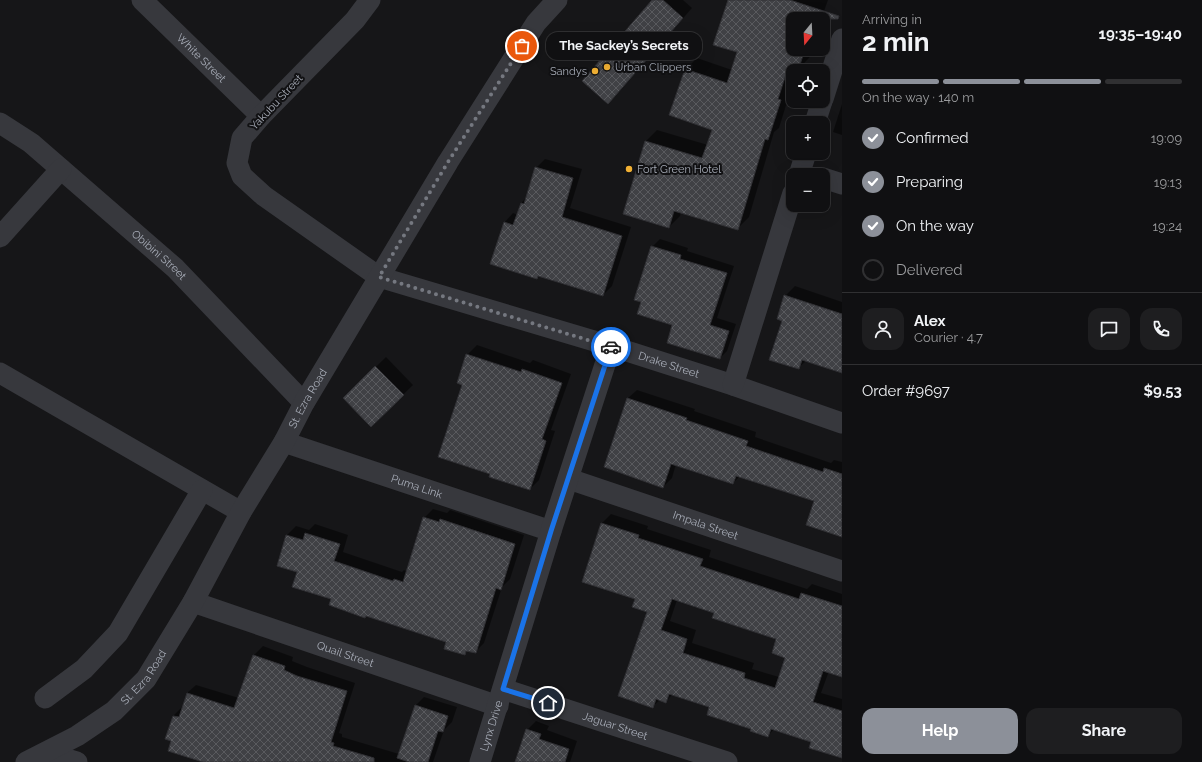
<!DOCTYPE html>
<html lang="en">
<head>
<meta charset="utf-8">
<style>
  body { margin:0; font-family:Raleway,sans-serif; background:#1e1e20; color:#f1f3f6; height:100vh; display:flex; flex-direction:column; font-size:15px; white-space:nowrap }
  * { box-sizing:border-box; margin:0 }
  p { font-size:13px; color:#9c9d9f }
  .icon { flex:none; width:22px; height:22px; fill:none; stroke:currentColor; stroke-width:2; stroke-linecap:round; stroke-linejoin:round }
  .map { position:relative; flex:1; overflow:hidden }
  .panel { display:flex; flex-direction:column; background:#101012; width:360px }
  .panel>* { flex:none }
  .needle { width:26px; rotate:198deg }
  .fabs { position:absolute; left:786px; top:12px; display:grid; gap:8px }
  .fabs a { display:grid; place-items:center; width:44px; height:44px; border-radius:8px; background:#101012; box-shadow:0 4px 16px #0002,0 0 0 1px #303032; font-size:20px }
  .pin { position:absolute; display:grid; place-items:center; width:34px; height:34px; color:#fff; margin:-17px; border:2px solid #fff; border-radius:50%; box-shadow:0 1px 4px #0007 }
  .courier { position:absolute; display:grid; place-items:center; width:40px; height:40px; margin:-20px; border:3px solid #1a73e8; border-radius:50%; background:#fff; color:#222; box-shadow:0 1px 5px #0007 }
  .bubble { position:absolute; height:28px; border-radius:12px; background:#101012; box-shadow:0 4px 16px #0002,0 0 0 1px #303032; font-size:13px; font-weight:700; line-height:28px; text-align:center }
  .overview em { font-style:normal; font-weight:700 }
  .overview div { display:flex; flex-direction:column-reverse }
  .overview { display:flex; align-items:center; justify-content:space-between; height:68px; padding:0 20px }
  h1 { font-size:26px; font-weight:700; line-height:30px }
  .bar { display:grid; grid-template-columns:repeat(4,1fr); gap:6px 4px; align-content:center; height:48px; padding:0 20px }
  .bar i { height:5px; border-radius:3px; background:#303032 }
  .bar .active { background:#8c9099 }
  .bar p { grid-column:span 4 }
  .line { display:flex; align-items:center; gap:10px; padding:0 20px; border-top:1px solid #303032 }
  .line div { flex:1 }
  .round { display:grid; place-items:center; flex:none; width:42px; height:42px; border-radius:12px; background:#1e1e20 }
  ol { padding:0 20px; list-style:none }
  li { display:flex; align-items:center; gap:12px; height:44px }
  li p { margin-inline-start:auto }
  li .icon { padding:4px; border-radius:50%; background:#8c9099; color:#fff; stroke-width:4 }
  li:last-child { color:#9c9d9f }
  li i { width:22px; height:22px; border:2px solid #303032; border-radius:50% }
  .cta { display:flex; gap:8px; margin-top:auto; padding:8px 20px }
  .cta a { flex:1; height:46px; border-radius:12px; background:#8c9099; color:#fff; font-size:16px; font-weight:700; line-height:46px; text-align:center }
  .cta a+a { background:#1e1e20; color:#f1f3f6 }
  main { display:flex; flex:1; min-height:0 }
  .map>svg:first-child { display:block }
</style>
</head>
<body>
<main>
<div class="map">
<svg width="842" height="762" viewBox="0 0 842 762">
  <defs>
    <pattern id="building-cross-hatch" width="8" height="8" patternUnits="userSpaceOnUse"><rect width="8" height="8" fill="#404145"/><path d="M0 0l8 8M0 8l8-8" fill="none" stroke="#595a5e"/></pattern>
  </defs>
  <rect width="100%" height="100%" fill="#161618"/>
  <!-- shadow -->
  <g fill="#0007" fill-rule="evenodd">
    <path d="M653,0H683L692,8L618,93Z"/>
    <path d="M729,0H828L823,14L828,16L823,31V19H793V49H817L797,71H793L788,88L791,89L779,128L774,132L749,217L737,229L681,212L680,216L669,227L646,141L657,130L708,145L713,129L670,115L686,69L697,58L732,70L738,52Z"/>
    <path d="M842,104V135L833,132Z"/>
    <path d="M545,159L582,169L570,208L631,227L612,286L603,295L540,275L537,278L504,223L513,213L518,215L521,203L526,198L536,168Z"/>
    <path d="M660,239L688,248L687,251L734,266L717,318L736,324L727,351L720,358L642,301L652,247Z"/>
    <path d="M795,286L842,302V372L806,361L798,368L783,320L785,296Z"/>
    <path d="M477,345L530,363L533,360L571,374L551,430L555,431L539,480L530,489L491,474L463,384L467,355Z"/>
    <path d="M386,357L413,385L371,426L344,398Z"/>
    <path d="M637,390L695,409L694,411L756,432L755,437L831,463L834,460L842,462V536L815,501L740,476L733,483L676,464L672,478L663,487L628,398Z"/>
    <path d="M433,509L447,513L450,510L524,535L510,579L502,587L484,643L475,652L468,650L464,654L447,641L367,615L365,617L332,599L298,572L278,566L287,535L296,526L309,530L315,524L348,535L343,552L402,572L404,570L407,572L424,518Z"/>
    <path d="M611,514L648,526L647,529L711,550L709,557L807,589L812,584L842,594V676L829,671L821,693L842,699V757L812,741L774,729L768,736L710,706L673,694L665,702L660,700L653,706L648,611L636,598L602,523ZM677,600L715,612L778,638L786,657L779,677L752,669L754,663L692,643L696,630L670,621Z"/>
    <path d="M263,646L293,657L292,661L307,667L355,683L339,733L342,734V737L399,754L415,706L424,697L457,707L452,722L444,730L433,762H206L172,740L173,716L182,707L187,693L196,685L239,698L254,655Z"/>
    <path d="M536,721L549,726L547,730L577,741L570,762H516L527,730Z"/>
  </g>
  <!-- building -->
  <g fill="url(#building-cross-hatch)" stroke="#303034" fill-rule="evenodd">
    <path d="M652,0H663L683,18L608,104L582,81Z"/>
    <path d="M728,0H790L839,16L838,19H793V49H805L798,71H787L778,99L781,100L768,140L765,139L738,230L674,211L669,228L623,214L645,141L702,158L712,130L669,115L685,69L727,83L737,52L713,45Z"/>
    <path d="M535,167L573,178L562,217L622,236L603,296L538,276L537,279L490,264L504,222L513,225L521,203L524,204Z"/>
    <path d="M651,246L681,255L680,259L727,273L710,325L729,331L720,359L667,343L672,325L637,314L641,302L634,300Z"/>
    <path d="M784,295L842,314V373L802,360L799,369L769,360L782,321L777,319Z"/>
    <path d="M466,354L521,372L522,369L562,383L542,439L546,441L530,490L489,477L490,474L438,457L462,385L457,383Z"/>
    <path d="M375,366L404,395L371,427L343,398Z"/>
    <path d="M627,398L687,418L686,420L748,441L746,446L823,472L824,468L842,474V537L806,525L814,501L736,476L733,484L671,464L663,488L604,467Z"/>
    <path d="M423,517L439,522L440,519L515,544L501,590L496,588L476,653L466,651L465,655L444,649L446,642L366,616L365,618L329,605L331,599L292,587L297,572L277,566L286,535L303,540L305,533L340,544L334,561L393,581L394,579L403,582Z"/>
    <path d="M601,523L639,535L638,538L703,559L700,566L799,599L801,593L842,606V677L823,671L813,702L842,711V758L809,748L811,742L771,729L768,737L750,731L751,729L707,715L709,707L669,694L666,703L656,699L653,708L618,696L647,612L632,607L635,599L582,582ZM672,599L714,613L712,618L776,639L772,653L785,658L775,688L744,678L745,673L683,653L687,639L661,630Z"/>
    <path d="M253,655L285,666L284,670L297,676L347,691L331,742L334,743L333,746L374,758V762H203L168,751L171,741L165,739L173,716L179,717L187,693L234,708Z"/>
    <path d="M415,705L448,716L443,732L438,731L428,762H409L397,758Z"/>
    <path d="M526,729L541,734L539,739L569,749L565,762H515Z"/>
  </g>
  <g fill="none" stroke-linecap="round" stroke-linejoin="round">
    <!-- minor -->
    <g stroke="#37383d" stroke-width="21">
      <path id="s1" d="M142,0L261,116"/>
      <path id="s2" d="M370,0L355,20L261,116L242,138L237,163L242,176L264,196L379,277L611,346L733,385L842,423"/>
      <path d="M823,99L842,39"/>
      <path id="s3" d="M0,123L31,143L175,268L304,403"/>
      <path d="M815,123L822,101"/>
      <path d="M799,175L806,153"/>
      <path d="M823,178L842,184"/>
      <path d="M0,237L61,169"/>
      <path d="M0,373L241,512"/>
      <path d="M733,385L793,193"/>
      <path id="s4" d="M284,442L551,531"/>
      <path id="s5" d="M569,479L842,571"/>
      <path id="s6" d="M193,602L498,706"/>
      <path id="s7" d="M503,689L727,762"/>
      <path d="M45,698L84,669L118,633L202,490"/>
      <path d="M47,753L77,762"/>
      <path id="s8" d="M26,762L77,736L114,711L146,679L193,602L241,512L284,442L304,403L448,162L536,23L557,0"/>
      <path id="s9" d="M480,762L551,531L611,346"/>
    </g>
  </g>
  <g fill="none" stroke-linecap="round" stroke-linejoin="round">
    <!-- done -->
    <path stroke="#757880" stroke-width="4" stroke-dasharray="0 7.2" d="M522,46L448,162L379,277L611,347"/>
    <!-- route -->
    <path stroke="#1a73e8" stroke-width="5" d="M548,703L503,689L551,531L611,347"/>
  </g>
  <!-- markers -->
  <g fill="#f2b134" stroke="#111113" stroke-width="1.5">
    <circle cx="607" cy="67" r="4"/>
    <circle cx="595" cy="71" r="4"/>
    <circle cx="629" cy="169" r="4"/>
  </g>
  <g text-anchor="middle" stroke-width="4" stroke-linejoin="round" paint-order="stroke">
    <!-- street labels -->
    <g font-size="11" fill="#a8adb8" stroke="#111113">
      <text dy="4" stroke="none"><textPath href="#s1" startOffset="83">White Street</textPath></text>
      <text transform="translate(276 102) rotate(-47)" y="4">Yakubu Street</text>
      <text dy="4" stroke="none"><textPath href="#s3" startOffset="207">Obibini Street</textPath></text>
      <text dy="4" stroke="none"><textPath href="#s2" startOffset="701">Drake Street</textPath></text>
      <text dy="4" stroke="none"><textPath href="#s8" startOffset="471">St. Ezra Road</textPath></text>
      <text dy="4" stroke="none"><textPath href="#s4" startOffset="140">Puma Link</textPath></text>
      <text dy="4" stroke="none"><textPath href="#s5" startOffset="144">Impala Street</textPath></text>
      <text dy="4" stroke="none"><textPath href="#s6" startOffset="161">Quail Street</textPath></text>
      <text dy="4" stroke="none"><textPath href="#s8" startOffset="147">St. Ezra Road</textPath></text>
      <text dy="4" stroke="none"><textPath href="#s7" startOffset="118">Jaguar Street</textPath></text>
      <text dy="4" stroke="none"><textPath href="#s9" startOffset="38">Lynx Drive</textPath></text>
    </g>
    <!-- poi labels -->
    <g font-size="11" fill="#a8adb8" stroke="#111113" text-anchor="start">
      <text x="615" y="71">Urban Clippers</text>
      <text x="587" y="75" text-anchor="end">Sandys</text>
      <text x="637" y="173">Fort Green Hotel</text>
    </g>
  </g>
</svg>
<div class="fabs">
<a><svg class="needle" viewBox="-14 -14 28 28"><path d="M0-13l5 13h-10z" fill="#e53935"/><path d="M0 13l5-13h-10z" fill="#9c9d9f"/></svg></a>
<a><svg class="icon" aria-label="locate" viewBox="0 0 24 24"><circle cx="12" cy="12" r="6"/><path d="M12 2v4M12 18v4M2 12h4M18 12h4"/></svg></a>
<a>+</a>
<a>−</a>
</div>
<div class="pin" style="left:522px;top:46px;background:#ea580c"><svg class="icon" aria-label="bag" viewBox="0 0 24 24"><path d="M5 8h14l-1 12H6zM9 8a3 3 0 0 1 6 0"/></svg></div>
<div class="pin" style="left:548px;top:703px;background:#1f2937"><svg class="icon" aria-label="home" viewBox="0 0 24 24"><path d="M3 11l9-7 9 7M6 9v11h12V9"/></svg></div>
<div class="courier" style="left:611px;top:347px"><svg class="icon" aria-label="car" viewBox="0 0 24 24"><path d="M5 17H2v-5l4-1 3-4h7l3 4 3 1v5h-3M9 17h6M6 11h13"/><circle cx="7" cy="17" r="2"/><circle cx="17" cy="17" r="2"/></svg></div>
<div class="bubble" style="left:546px;top:32px;width:156px">The Sackey’s Secrets</div>
</div>
<section class="panel">
<div class="overview"><div><h1>2 min</h1><p>Arriving in</p></div><em>19:35–19:40</em></div>
<div class="bar"><i class="active"></i><i class="active"></i><i class="active"></i><i></i><p>On the way · 140 m</p></div>
<ol>
<li><svg class="icon" aria-label="check" viewBox="0 0 24 24"><path d="M5 12l5 5 9-10"/></svg>Confirmed<p>19:09</p></li>
<li><svg class="icon" aria-label="check" viewBox="0 0 24 24"><path d="M5 12l5 5 9-10"/></svg>Preparing<p>19:13</p></li>
<li><svg class="icon" aria-label="check" viewBox="0 0 24 24"><path d="M5 12l5 5 9-10"/></svg>On the way<p>19:24</p></li>
<li><i></i>Delivered</li>
</ol>
<div class="line" style="height:72px"><a class="round"><svg class="icon" aria-label="person" viewBox="0 0 24 24"><circle cx="12" cy="8" r="4"/><path d="M4 21q1-7 8-7t8 7"/></svg></a><div><b>Alex</b><p>Courier · 4.7</p></div><a class="round"><svg class="icon" aria-label="chat" viewBox="0 0 24 24"><path d="M4 5h16v11H9l-5 4z"/></svg></a><a class="round"><svg class="icon" aria-label="phone" viewBox="0 0 24 24"><path d="M5 4h4l2 5-3 2q2 4 5 5l2-3 5 2v4C11 20 4 13 5 4z"/></svg></a></div>
<div class="line" style="height:52px"><div>Order #9697</div><b>$9.53</b></div>
<div class="cta"><a>Help</a><a>Share</a></div>
</section>
</main>
</body>
</html>
